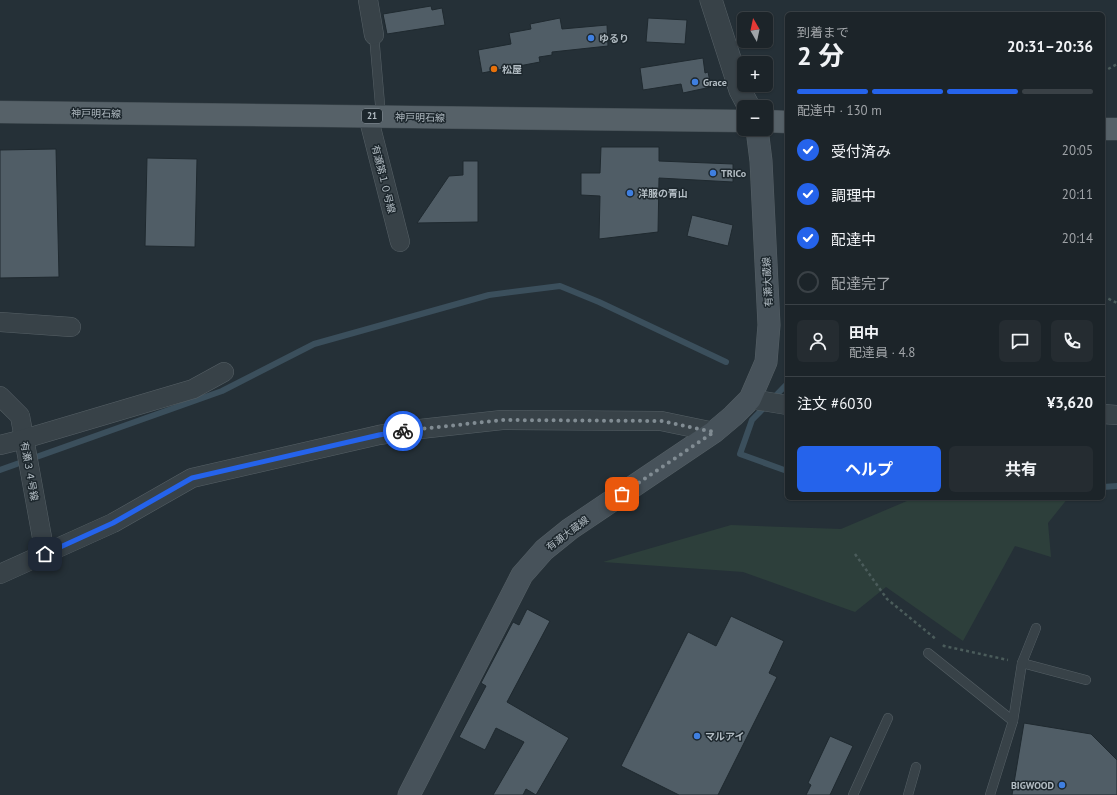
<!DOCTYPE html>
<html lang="ja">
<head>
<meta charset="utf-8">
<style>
  body { margin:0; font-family:"PT Sans","Noto Sans JP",sans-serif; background:#252c31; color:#f1f3f6; height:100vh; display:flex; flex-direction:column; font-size:15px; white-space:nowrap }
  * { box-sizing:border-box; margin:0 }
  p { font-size:13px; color:#a0a4a8 }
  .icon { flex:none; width:22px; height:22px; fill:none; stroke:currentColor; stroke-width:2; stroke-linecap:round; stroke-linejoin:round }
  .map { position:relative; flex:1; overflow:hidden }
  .sheet { position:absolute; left:785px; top:12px; width:320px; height:488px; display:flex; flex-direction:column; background:#1c2429; border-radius:6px; box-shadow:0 1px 3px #0004,0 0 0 1px #3a4146 }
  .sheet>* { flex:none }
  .needle { width:26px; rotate:351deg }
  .tools { position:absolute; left:737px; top:12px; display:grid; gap:8px }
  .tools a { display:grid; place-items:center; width:36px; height:36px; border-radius:6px; background:#1c2429; box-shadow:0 1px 3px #0004,0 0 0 1px #3a4146; font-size:20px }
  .pin { position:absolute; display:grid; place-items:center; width:34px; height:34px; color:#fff; margin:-17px; border-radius:8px; box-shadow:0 2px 6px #0006 }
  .courier { position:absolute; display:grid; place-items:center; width:40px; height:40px; margin:-20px; border:3px solid #2563eb; border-radius:50%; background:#fff; color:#222; box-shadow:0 1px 5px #0007 }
  .head em { font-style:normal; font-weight:700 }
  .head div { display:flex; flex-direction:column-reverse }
  .head { display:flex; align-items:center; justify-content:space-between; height:68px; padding:0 12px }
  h1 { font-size:26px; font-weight:700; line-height:30px }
  .bar { display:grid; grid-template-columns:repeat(4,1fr); gap:6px 4px; align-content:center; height:48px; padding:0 12px }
  .bar i { height:5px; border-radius:3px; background:#3a4146 }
  .bar .selected { background:#2563eb }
  .bar p { grid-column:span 4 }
  .line { display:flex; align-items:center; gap:10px; padding:0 12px; border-top:1px solid #3a4146 }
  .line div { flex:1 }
  .round { display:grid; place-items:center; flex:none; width:42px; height:42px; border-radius:6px; background:#252c31 }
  ol { padding:0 12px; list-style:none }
  li { display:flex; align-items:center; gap:12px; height:44px }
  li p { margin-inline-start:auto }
  li .icon { padding:4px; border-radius:50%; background:#2563eb; color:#fff; stroke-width:4 }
  li:last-child { color:#a0a4a8 }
  li i { width:22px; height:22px; border:2px solid #3a4146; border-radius:50% }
  .primary-button { display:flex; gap:8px; margin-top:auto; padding:8px 12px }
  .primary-button a { flex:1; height:46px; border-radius:6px; background:#2563eb; color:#fff; font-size:16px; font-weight:700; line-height:46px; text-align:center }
  .primary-button a+a { background:#252c31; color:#f1f3f6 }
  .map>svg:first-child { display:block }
</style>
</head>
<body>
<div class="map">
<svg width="1117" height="795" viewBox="0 0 1117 795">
  <rect width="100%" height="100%" fill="#253037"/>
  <!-- green -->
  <path fill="#2d3f3b" d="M914,498H1068L1048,523L1051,557L1015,546L963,641L886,587L855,612L743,572L603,562L731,525L841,529Z"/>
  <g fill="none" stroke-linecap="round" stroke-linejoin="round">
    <!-- stream -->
    <g stroke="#3b4f5c" stroke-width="6">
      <path d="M787,384L752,420L740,454L787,471"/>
      <path d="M0,470L222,391L314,344L489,295L560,286L599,302L726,362"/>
      <path d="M1103,487L1117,486"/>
    </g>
  </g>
  <!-- building -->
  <g fill="#505d66" stroke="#1f292f">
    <path d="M431,6L432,10L442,8L445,25L387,34L383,14Z"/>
    <path d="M560,18L562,29L607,25L608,46L552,52V55L539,57L540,62L482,73L478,50L511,44L509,33L531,29L530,24Z"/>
    <path d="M648,18L687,20L685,44L646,42Z"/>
    <path d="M703,58L705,73L708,72L711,87L683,93L681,84L643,90L640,68Z"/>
    <path d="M601,147H659V161L733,164V182L659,178L658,232L599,239L600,196L581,195V173H600Z"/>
    <path d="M56,149L59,277L0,278V150Z"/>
    <path d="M147,158L197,159L195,247L145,246Z"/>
    <path d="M463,161H478V222L417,223L449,176L463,175Z"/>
    <path d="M692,215L733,225L728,246L687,236Z"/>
    <path d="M527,609L550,621L507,702L569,738L536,795L526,789L523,795H493L524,742L496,728L485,750L459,737L486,686L481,683L513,622L519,625Z"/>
    <path d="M731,616L784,641L769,673L777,677L718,795H679L621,766L688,632L716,646Z"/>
    <path d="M1024,723L1091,734L1117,760V795H1012Z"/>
    <path d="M830,736L853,746L830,795H806L811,785L808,783Z"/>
  </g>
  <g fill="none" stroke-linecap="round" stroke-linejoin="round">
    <!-- service casing -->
    <g stroke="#566066" stroke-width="10">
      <g id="service">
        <path d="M374,35L381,116"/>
        <path d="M928,653L1013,721"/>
        <path d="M1022,663L1086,680"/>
        <path d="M853,795L888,718"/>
        <path d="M908,795L916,767"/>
        <path d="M990,795L1013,721L1022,663L1036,628"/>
      </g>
    </g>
    <!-- minor casing -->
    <g stroke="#566066" stroke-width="20">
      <g id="minor">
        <path d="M368,0L374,35"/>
        <path d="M368,116L400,242"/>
        <path d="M0,322L71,327"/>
        <path d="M0,396L20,416L45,554"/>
        <path d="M750,399L787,405"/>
        <path d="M1103,414L1117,415"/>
        <path d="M0,445L24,439L193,389L224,372"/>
        <path d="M0,574L113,523L192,478L379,435L411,430L502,420L661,421L714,432"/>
      </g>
    </g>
    <!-- tertiary casing -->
    <g stroke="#566066" stroke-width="23">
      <path id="tertiary" d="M711,0L740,90L749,107"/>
    </g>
    <!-- secondary casing -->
    <g stroke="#566066" stroke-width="23">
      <path id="secondary" d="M409,795L522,575L544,550L570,529L714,432L733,416L750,399L766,362L769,325L761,161L757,129"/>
    </g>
    <!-- primary casing -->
    <g stroke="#414b51" stroke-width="23">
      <g id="primary">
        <path d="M0,112L744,121"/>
        <path d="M766,121L787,122"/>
        <path d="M1103,129H1117"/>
      </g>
    </g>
    <!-- path -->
    <g stroke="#4b5c5b" stroke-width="2.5" stroke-dasharray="3 3" stroke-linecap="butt">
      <path d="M1103,72L1117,64"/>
      <path d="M1103,296L1117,303"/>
      <path d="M855,554L887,599L937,640"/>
      <path d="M943,645L944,646L1008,660"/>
    </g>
    <!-- service -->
    <use href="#service" stroke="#384248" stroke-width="9"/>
    <!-- minor -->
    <use href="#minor" stroke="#384248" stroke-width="19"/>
    <!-- tertiary -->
    <use href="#tertiary" stroke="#384248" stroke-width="22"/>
    <!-- secondary -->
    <use href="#secondary" stroke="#47525a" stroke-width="22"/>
    <!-- primary -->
    <use href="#primary" stroke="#566168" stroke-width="22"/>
  </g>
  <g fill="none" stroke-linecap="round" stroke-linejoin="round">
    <!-- done -->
    <path stroke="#818c93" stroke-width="4" stroke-dasharray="0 7.2" d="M403,431L502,420L661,421L714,432L622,494"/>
    <!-- route -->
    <path stroke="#2563eb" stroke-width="5" d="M45,554L113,523L192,478L379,435L403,431"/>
  </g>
  <!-- markers -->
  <g fill="#3f7fe0" stroke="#1d272d" stroke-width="1.5">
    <circle cx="591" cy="38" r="4"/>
    <circle cx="695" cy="82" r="4"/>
    <circle cx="713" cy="173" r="4"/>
    <circle cx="630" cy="193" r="4"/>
    <circle cx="697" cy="736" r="4"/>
    <circle cx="1062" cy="785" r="4"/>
  </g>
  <circle fill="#e8710a" stroke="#1d272d" stroke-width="1.5" cx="494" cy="69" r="4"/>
  <g text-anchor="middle" stroke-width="3" stroke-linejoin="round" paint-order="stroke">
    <!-- shield labels -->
    <rect fill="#1d272d" stroke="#869097" stroke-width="1" x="362" y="109" width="20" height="14" rx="3"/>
    <g font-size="9" font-weight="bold" fill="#b3bdc4">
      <text x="372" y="119">21</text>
    </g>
    <!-- poi labels -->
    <g font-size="10" font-weight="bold" fill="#b3bdc4" stroke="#1d272d" text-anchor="start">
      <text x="599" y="42">ゆるり</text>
      <text x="502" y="73">松屋</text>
      <text x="703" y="86">Grace</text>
      <text x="721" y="177">TRICo</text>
      <text x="638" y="197">洋服の青山</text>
      <text x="705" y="740">マルアイ</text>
      <text x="1054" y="789" text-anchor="end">BIGWOOD</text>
    </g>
    <!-- street labels -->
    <g font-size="10" fill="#b3bdc4" stroke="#1d272d">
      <text transform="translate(96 113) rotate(1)" y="4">神戸明石線</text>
      <text transform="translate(420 117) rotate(1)" y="4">神戸明石線</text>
      <text transform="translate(384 179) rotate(76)" y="4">有瀬第１０号線</text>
      <text transform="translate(767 282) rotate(-93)" y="4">有瀬大蔵線</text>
      <text transform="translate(30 471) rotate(80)" y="4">有瀬３４号線</text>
      <text transform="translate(567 533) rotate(-37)" y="4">有瀬大蔵線</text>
    </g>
  </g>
</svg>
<div class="tools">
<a><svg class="needle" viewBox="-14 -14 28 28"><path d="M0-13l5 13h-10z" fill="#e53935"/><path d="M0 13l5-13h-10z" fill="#a0a4a8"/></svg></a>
<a>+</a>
<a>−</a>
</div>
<div class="pin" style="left:622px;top:494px;background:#ea580c"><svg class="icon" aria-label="bag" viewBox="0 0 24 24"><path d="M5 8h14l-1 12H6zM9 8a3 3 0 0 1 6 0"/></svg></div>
<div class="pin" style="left:45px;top:554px;background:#1f2937"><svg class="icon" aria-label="home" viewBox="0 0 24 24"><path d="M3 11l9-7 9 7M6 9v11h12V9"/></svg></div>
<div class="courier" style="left:403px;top:431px"><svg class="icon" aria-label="bike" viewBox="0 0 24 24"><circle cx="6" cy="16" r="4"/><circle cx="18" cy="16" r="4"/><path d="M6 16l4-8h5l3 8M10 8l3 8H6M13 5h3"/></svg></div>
<section class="sheet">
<div class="head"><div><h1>2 分</h1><p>到着まで</p></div><em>20:31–20:36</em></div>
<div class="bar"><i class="selected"></i><i class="selected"></i><i class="selected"></i><i></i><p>配達中 · 130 m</p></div>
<ol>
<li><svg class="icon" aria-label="check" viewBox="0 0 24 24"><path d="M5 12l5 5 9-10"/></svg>受付済み<p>20:05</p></li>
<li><svg class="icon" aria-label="check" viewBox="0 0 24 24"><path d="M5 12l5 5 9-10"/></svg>調理中<p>20:11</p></li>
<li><svg class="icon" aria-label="check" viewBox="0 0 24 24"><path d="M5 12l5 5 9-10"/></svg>配達中<p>20:14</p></li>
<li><i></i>配達完了</li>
</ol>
<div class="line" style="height:72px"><a class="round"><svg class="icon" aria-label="person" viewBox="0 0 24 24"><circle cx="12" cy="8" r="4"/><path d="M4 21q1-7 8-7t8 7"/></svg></a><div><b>田中</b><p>配達員 · 4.8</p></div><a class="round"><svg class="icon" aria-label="chat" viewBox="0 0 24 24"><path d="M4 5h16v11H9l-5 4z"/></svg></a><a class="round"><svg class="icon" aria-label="phone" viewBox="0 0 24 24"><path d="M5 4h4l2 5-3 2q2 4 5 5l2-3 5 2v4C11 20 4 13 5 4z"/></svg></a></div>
<div class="line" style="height:52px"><div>注文 #6030</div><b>¥3,620</b></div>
<div class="primary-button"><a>ヘルプ</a><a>共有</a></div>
</section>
</div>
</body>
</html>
